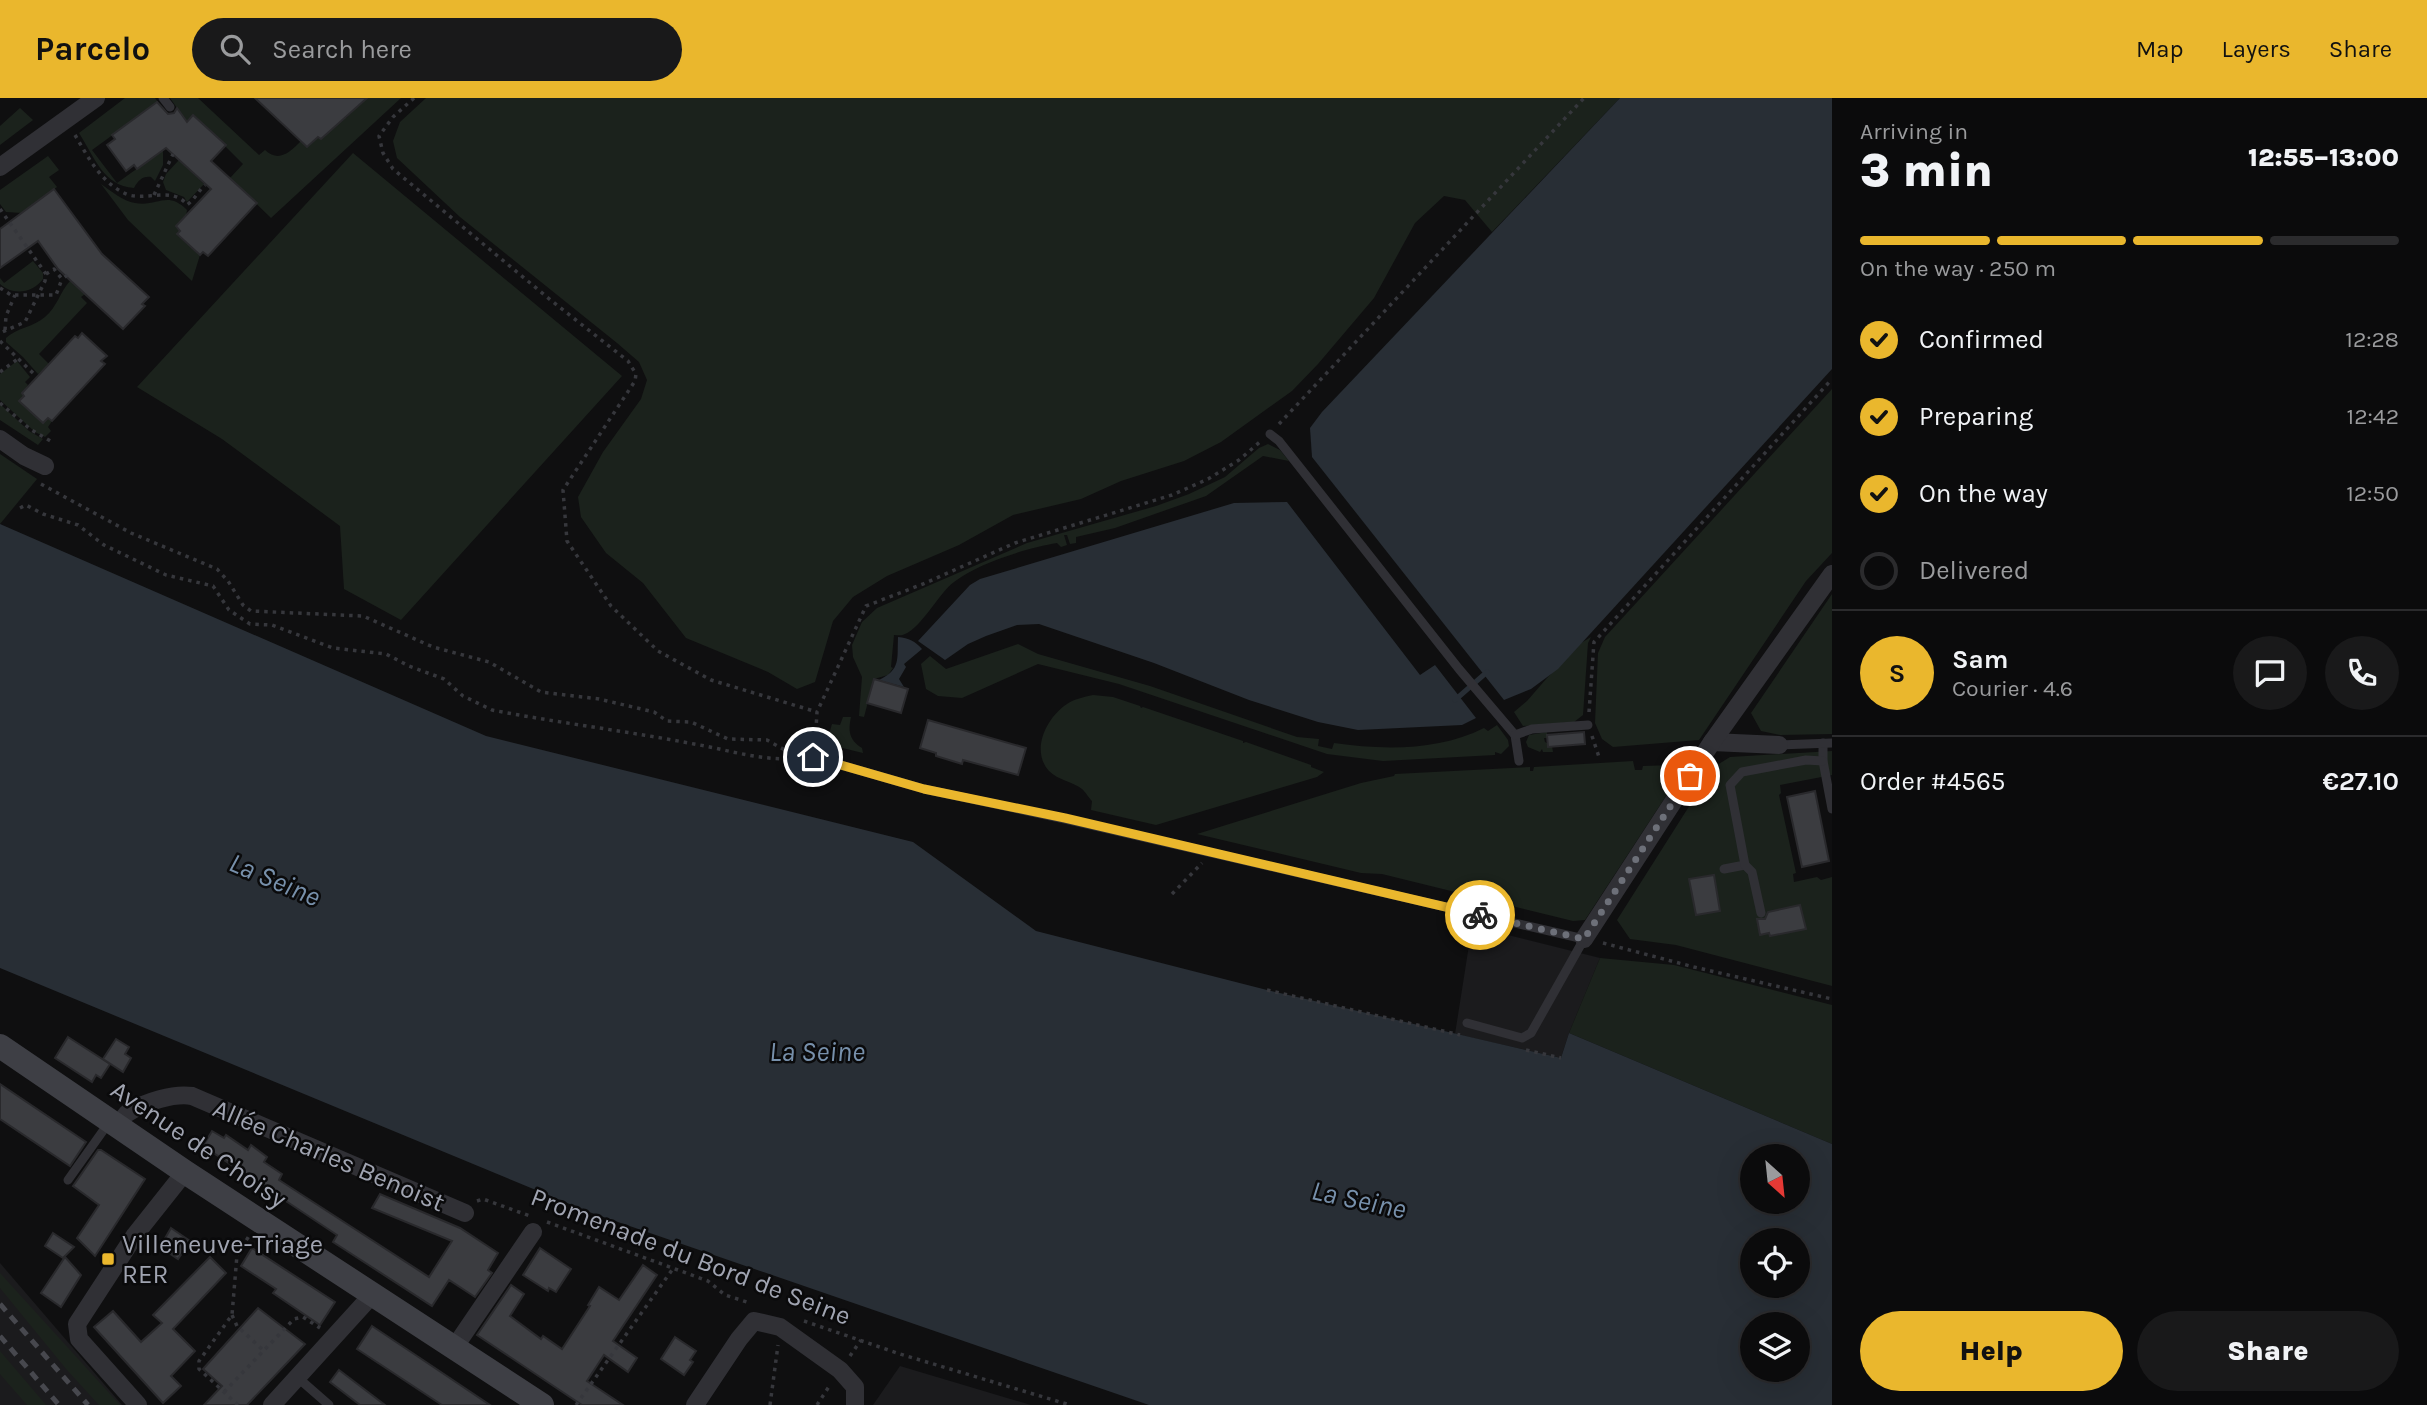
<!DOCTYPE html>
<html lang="en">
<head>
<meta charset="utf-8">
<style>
  body { margin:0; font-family:Karla,sans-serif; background:#19191a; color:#f1f3f6; height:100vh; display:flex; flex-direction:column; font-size:26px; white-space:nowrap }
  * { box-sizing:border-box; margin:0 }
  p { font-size:23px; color:#9a9b9d }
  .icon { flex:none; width:38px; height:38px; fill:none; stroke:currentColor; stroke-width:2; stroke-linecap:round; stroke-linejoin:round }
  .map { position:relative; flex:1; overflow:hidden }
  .side { display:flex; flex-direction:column; background:#0b0b0c; width:595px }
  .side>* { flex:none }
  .needle { width:46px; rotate:153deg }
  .controls { position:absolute; left:1740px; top:1046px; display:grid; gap:14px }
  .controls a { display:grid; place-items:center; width:70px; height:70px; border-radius:50%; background:#0b0b0c; box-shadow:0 7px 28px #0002,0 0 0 2px #2b2b2d; font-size:35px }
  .pin { position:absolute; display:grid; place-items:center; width:60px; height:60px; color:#fff; margin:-30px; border:4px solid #fff; border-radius:50%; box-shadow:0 2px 7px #0007 }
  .courier { position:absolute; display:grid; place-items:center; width:70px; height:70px; margin:-35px; border:5px solid #eab72d; border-radius:50%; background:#fff; color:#222; box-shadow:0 2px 9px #0007 }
  .summary em { font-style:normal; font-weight:800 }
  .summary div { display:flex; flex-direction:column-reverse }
  .summary { display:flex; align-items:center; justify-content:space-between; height:119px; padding:0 28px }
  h1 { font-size:46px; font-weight:800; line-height:52px }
  .bar { display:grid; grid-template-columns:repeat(4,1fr); gap:10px 7px; align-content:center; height:84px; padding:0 28px }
  .bar i { height:9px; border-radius:5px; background:#2b2b2d }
  .bar .on { background:#eab72d }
  .bar p { grid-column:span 4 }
  .line { display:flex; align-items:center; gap:18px; padding:0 28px; border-top:2px solid #2b2b2d }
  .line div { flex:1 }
  .round { display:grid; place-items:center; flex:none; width:74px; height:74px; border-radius:37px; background:#19191a }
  ol { padding:0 28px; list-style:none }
  li { display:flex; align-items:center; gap:21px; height:77px }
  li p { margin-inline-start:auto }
  li .icon { padding:7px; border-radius:50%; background:#eab72d; color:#111; stroke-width:4 }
  li:last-child { color:#9a9b9d }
  li i { width:38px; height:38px; border:4px solid #2b2b2d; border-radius:50% }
  .action { display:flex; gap:14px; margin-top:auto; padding:14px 28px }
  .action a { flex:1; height:80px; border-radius:42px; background:#eab72d; color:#111; font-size:28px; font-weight:800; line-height:80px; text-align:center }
  .action a+a { background:#19191a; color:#f1f3f6 }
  header { display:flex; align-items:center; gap:42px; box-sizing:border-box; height:98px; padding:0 35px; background:#eab72d; color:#111 }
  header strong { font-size:33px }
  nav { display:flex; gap:38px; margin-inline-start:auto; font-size:24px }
  .search { width:490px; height:63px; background:#19191a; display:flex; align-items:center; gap:18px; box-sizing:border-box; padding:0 24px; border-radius:38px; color:#9a9b9d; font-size:26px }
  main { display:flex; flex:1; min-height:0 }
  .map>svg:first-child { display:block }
</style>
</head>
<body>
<header>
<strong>Parcelo</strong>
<div class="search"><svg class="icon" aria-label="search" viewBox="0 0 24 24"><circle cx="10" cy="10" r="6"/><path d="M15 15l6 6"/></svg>Search here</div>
<nav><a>Map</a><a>Layers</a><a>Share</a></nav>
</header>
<main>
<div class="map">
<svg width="1832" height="1307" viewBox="0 0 1832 1307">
  <rect width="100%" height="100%" fill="#0f0f10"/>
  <!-- built -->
  <g fill="#1b1b1d">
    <path d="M1472,828L1600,860L1569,935L1561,960L1455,936Z"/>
    <path d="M0,1165L122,1307H0Z"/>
    <path d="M900,1268L1031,1307H873Z"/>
  </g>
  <!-- green -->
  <g fill="#1b221c">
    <path d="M125,0H155L158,4L92,52L117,85L163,52V67L155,83L151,79C142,78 138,83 134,90C103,88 94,58 79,35Z"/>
    <path d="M170,0H198L259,57L265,52C279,65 290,54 301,43L307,49L318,39L321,41L338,26L342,17L346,20L359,7L363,0L365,2L367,0H401L271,120L230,80L243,66L194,17L183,27L184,20Z"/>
    <path d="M426,0H1620L1492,134L1465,102L1444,98L1415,125L1374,200L1318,266L1292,293L1221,344L1184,363L1121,383L1081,401L1013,417L959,447L887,478L853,499L833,523L815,584L797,591L768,574L686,540L643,485L606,455L581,419L578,399L603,354L641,301L647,282L639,264L617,245L460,119L397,60L393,43L400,24Z"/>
    <path d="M20,10L33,22L0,47V28Z"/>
    <path d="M353,55L622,278L401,522L344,491L340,428L222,341L137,289Z"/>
    <path d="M48,58L59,72L49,79L57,89L22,115L6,114L0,106V92Z"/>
    <path d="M179,62L204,86L187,104L184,99L166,92L163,84L166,76Z"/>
    <path d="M101,86C111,93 123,103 135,105C158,109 167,92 187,112L186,118L176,128L180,133L177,137L200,157L192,183L128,122Z"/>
    <path d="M33,163L43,175V181C33,195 13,198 0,186V180L4,185Z"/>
    <path d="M70,183L85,196L81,199L87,205L39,256L49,266L46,268L49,271L46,274L43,272L38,276L23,259L6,244V240C16,230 34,229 45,219C57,209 60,194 70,183Z"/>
    <path d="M17,263L30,279L25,284L28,287L22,295L24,298L19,303L43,325L48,320L52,323L48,329L51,333L45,339L35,334L0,302V276Z"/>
    <path d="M1832,291V455L1806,483L1699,642L1613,649L1602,641L1595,625L1598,555L1605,539Z"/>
    <path d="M0,306L29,333L43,341L38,347L0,322Z"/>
    <path d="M1268,346L1280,352L1289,363L1263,358L1206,398L1115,430L1076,439V445L1070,446L1067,437H1064L1067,447L1061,449L1057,445C1027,450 978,465 954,484C939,495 922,529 905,536C902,538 898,537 894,537L891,569L893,570L888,577L874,581L864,619L859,618L862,579L853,559L852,547L862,524L877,510L1027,445L1156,408L1189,396L1225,379L1259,350Z"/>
    <path d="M0,356L37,381L0,426Z"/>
    <path d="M1832,496V636L1780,637L1761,633L1751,615Z"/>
    <path d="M1591,539L1588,545L1583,617L1574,624L1523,628L1514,614L1527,603L1547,580L1581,545Z"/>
    <path d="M1018,546L1038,556L1150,588L1297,639L1319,641L1318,648L1332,651L1334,645C1383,652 1439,653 1484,630L1488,633L1497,627L1508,642L1509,648L1501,656L1495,654V657L1383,663L1327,656L1119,586L1038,566L962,600L938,598L926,591L921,566L930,558L946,571Z"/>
    <path d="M1093,597L1113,599L1140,608L1141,610L1143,609L1243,643V645L1246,644L1311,667V669L1324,674L1317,679L1156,727L1091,712L1092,703C1089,700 1084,692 1082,691C1073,684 1058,682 1049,673C1030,652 1047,619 1067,606C1074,601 1084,599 1093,597Z"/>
    <path d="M843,619H851C848,633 849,642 862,650L863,655L826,646L832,626L840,627Z"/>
    <path d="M1547,634V640H1544L1545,644L1552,648L1553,654H1543L1542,651L1540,654L1528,649L1526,644L1529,637Z"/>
    <path d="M1832,653V677L1780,687L1781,695L1779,697L1796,775L1793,776L1794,784L1817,779L1821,782L1832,779V888L1676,847L1630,841L1617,822L1714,669L1730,659Z"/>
    <path d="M1633,663L1635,672H1642L1643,668L1673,667L1681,675L1585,822L1573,823L1382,776L1361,775L1197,736L1361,685L1394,678L1395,676L1530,669V673H1533L1534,669Z"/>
    <path d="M1600,860L1674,867L1832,907V1046L1569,935Z"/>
    <path d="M0,1175L120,1307H99L67,1272L0,1190Z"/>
    <path d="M0,1253L46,1307H27L0,1276Z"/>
  </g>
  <!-- water -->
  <g fill="#282e35" fill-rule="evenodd">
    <path d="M1620,0H1832V271L1558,571L1531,591L1504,602L1312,359L1310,330L1322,314Z"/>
    <path d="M1287,404L1420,577L1435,567L1476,620L1462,627L1358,632L1318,624L1249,602L1154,565L1039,526L1017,527L986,538L968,546L945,562L918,543L970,487L980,481L1234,405Z"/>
    <path d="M0,426L486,638L913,744L1036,833L1267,892L1561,960L1569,935L1832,1046V1307H1149L589,1114L0,870ZM1752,1059H1797V1104H1752ZM1752,1143H1797V1188H1752ZM1752,1227H1797V1272H1752Z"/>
    <path d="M898,539C909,540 915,543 922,551L904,566L906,569L899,581L904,589L879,582C901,571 897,562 898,539Z"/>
  </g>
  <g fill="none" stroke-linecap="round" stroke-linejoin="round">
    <!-- stream -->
    <path stroke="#282e35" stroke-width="5" d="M1455,602L1487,574"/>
  </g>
  <!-- building -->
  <g fill="#3b3c40" stroke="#29292c" stroke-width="2">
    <path d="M255,0H367L321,41L318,39L307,49Z"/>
    <path d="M157,4L168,16L174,15L177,10L187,24L193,17L226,47L211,63L257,105L208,158L203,154L200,157L177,136L180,133L176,128L211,91L166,50L137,71L134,67L126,73L107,47L115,41L112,37Z"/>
    <path d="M54,91L102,156L149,199L142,206L145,208L123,231L58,171L38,143L0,170V131Z"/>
    <path d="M82,235L107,258L101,263L105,266L52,323L48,320L43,325L19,303L24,298L22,295L75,238L78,240Z"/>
    <path d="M874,581L908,591L901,615L867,605Z"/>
    <path d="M928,622L1026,650L1018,677L963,662L962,666L936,658V655L920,650Z"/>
    <path d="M1584,634L1585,646L1548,649L1547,637Z"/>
    <path d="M1815,693L1829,763L1802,769L1787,699Z"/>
    <path d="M1714,777L1720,813L1696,817L1689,781Z"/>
    <path d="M1800,807L1806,831L1770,838L1769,835L1760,837L1757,821H1765L1768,814Z"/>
    <path d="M68,939L110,966L101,980L96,977L92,984L55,960Z"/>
    <path d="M116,941L129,949L125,956L131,960L123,974L103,961Z"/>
    <path d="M0,986L86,1044L70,1068L0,1021Z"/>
    <path d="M212,1033L224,1040L226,1037L248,1052L251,1047L267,1059L264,1064L282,1076L279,1082L429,1179L452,1143L372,1110L380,1096L460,1130L498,1155L488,1172L492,1175L475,1199L449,1182L432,1208L333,1144L337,1137L203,1048Z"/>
    <path d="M98,1052H101L145,1081L95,1158L77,1140L99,1107L73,1088Z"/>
    <path d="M171,1130L190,1143L178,1161L160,1149Z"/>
    <path d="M53,1135L74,1149L63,1160L45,1148Z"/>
    <path d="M252,1150L335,1204L320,1227L273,1195L276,1191L241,1168Z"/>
    <path d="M540,1150L571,1171L556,1194L549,1190L548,1193L523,1177Z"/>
    <path d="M65,1159L81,1177L61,1209L41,1195Z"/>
    <path d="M210,1159L226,1175L173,1231L195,1253L171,1278L181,1288L163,1305L94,1229L113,1213L141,1244L162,1225L153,1217Z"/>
    <path d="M643,1167L657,1177L613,1243L637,1260L628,1274L604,1257L587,1283L623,1307H582L477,1237L511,1187L524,1196L510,1218L541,1241L543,1238L562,1251L590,1208L588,1207L599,1189L619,1202Z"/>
    <path d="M258,1210L305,1246L247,1307H204L222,1288L203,1271Z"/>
    <path d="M372,1228L417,1258L490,1307H442L357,1251Z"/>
    <path d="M675,1239L696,1253L690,1262L693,1264L684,1277L661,1261Z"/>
    <path d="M339,1272L385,1307H360L330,1284Z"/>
  </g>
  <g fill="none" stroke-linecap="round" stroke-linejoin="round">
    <!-- path -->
    <g stroke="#36373c" stroke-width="3.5" stroke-dasharray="3.5 5" stroke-linecap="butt">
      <path d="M414,0L393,19L379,38L383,55L393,71L553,204L628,263L636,276L635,283L563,392L567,443L611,508L658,553L711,582L817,614"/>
      <path d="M75,37C88,59 100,83 124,95C142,105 173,87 187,107C196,100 198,93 205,87"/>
      <path d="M154,97L173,56"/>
      <path d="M0,111L46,176L45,183L25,224L0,235"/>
      <path d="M46,176L54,171L62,181L69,176"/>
      <path d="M0,190L11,197H56L62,181"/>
      <path d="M5,232L6,218L15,197"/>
      <path d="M0,243L36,278"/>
      <path d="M0,274L19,260"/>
      <path d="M0,305L30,331L52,344"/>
      <path d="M1279,326L1584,0"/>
      <path d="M41,386L131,435L217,471L228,483L243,507L251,513L363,518L433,549L489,564L541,594L599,601L654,614L667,623L691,624L728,641L767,642L783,651L800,656"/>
      <path d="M20,410L26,407L43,416L78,427L104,447L166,477L213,488L229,512L250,526L272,527L333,550L386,556L409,568L444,581L463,598L492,612C559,625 627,633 694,646C729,652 764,664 800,660"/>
      <path d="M1589,614L1594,544L1832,281"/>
      <path d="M1592,638L1599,659"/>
      <path d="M820,650L816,631L817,614L866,508L923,486L1015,445L1172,397L1208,381L1239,362L1261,343"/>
      <path d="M1172,796L1202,765"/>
      <path d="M1603,845L1694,869L1832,901"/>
      <path d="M1267,892L1460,937"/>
      <path d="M1526,952L1561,960"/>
      <path d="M477,1103L483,1101L530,1118"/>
      <path d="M547,1124L708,1183L725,1197L750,1205"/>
      <path d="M232,1217L237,1228L264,1253"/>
      <path d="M804,1223L900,1256L1070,1307"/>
      <path d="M850,1258L861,1242"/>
      <path d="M224,1294L294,1221L303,1219L320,1230"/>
      <path d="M238,1307L199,1271V1263L232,1217L237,1157L249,1138"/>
      <path d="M576,1307L672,1172"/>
      <path d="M770,1307L778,1247"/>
      <path d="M817,1307L830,1287"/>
    </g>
    <!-- lane -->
    <g stroke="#303035" stroke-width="9">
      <path d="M163,0L170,9"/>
      <path d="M1270,336L1279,343L1459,571L1515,637L1519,663"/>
      <path d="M1515,637L1532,631L1588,627"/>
      <path d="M1823,645V663L1832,711"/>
      <path d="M1779,647L1832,645"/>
      <path d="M813,659L924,691L1065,721L1584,841L1531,935L1522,940L1467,925"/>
      <path d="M1724,771L1745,767"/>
      <path d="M1761,815L1752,774L1745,767L1730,687L1742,674L1806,662L1823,663"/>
      <path d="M68,1082L110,1023"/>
      <path d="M297,1279L329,1307"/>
    </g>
    <!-- street -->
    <g stroke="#303035" stroke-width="18">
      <path d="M0,69L96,0"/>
      <path d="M0,341L24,358L45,368"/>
      <path d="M1712,644L1779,647"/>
      <path d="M1584,841L1712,644L1832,476"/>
      <path d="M120,1028C122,1023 125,1016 129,1014C145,1004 174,995 192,998L465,1115"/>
      <path d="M454,1250L533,1134"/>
      <path d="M138,1307L79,1241L77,1226L135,1137L185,1074"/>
      <path d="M272,1307L372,1197"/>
      <path d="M695,1307L739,1241L754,1223L780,1229L840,1272L855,1289V1307"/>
    </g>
    <!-- secondary -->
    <path stroke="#3e3f45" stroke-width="24" d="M0,948L185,1074L542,1307"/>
    <!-- rail -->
    <g stroke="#47484e" stroke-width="5" stroke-dasharray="9 7" stroke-linecap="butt">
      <path d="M0,1206L88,1307"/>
      <path d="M0,1238L59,1307"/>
    </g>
  </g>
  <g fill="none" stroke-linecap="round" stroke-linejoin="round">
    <!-- done -->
    <path stroke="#6d7079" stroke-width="7" stroke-dasharray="0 12.6" d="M1480,817L1584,841L1690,678"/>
    <!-- route -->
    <path stroke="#eab72d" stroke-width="9" d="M813,659L924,691L1065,720L1480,817"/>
  </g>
  <!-- markers -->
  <rect fill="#eab72d" stroke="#0a0a0b" stroke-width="2.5" x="101" y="1154" width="14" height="14" rx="3.5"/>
  <g text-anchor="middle" stroke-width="5" stroke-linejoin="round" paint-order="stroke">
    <!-- street labels -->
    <g font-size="26" fill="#a0a4b1" stroke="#0a0a0b">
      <text transform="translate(199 1046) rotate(34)" y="9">Avenue de Choisy</text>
      <text transform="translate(329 1057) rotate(23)" y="9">Allée Charles Benoist</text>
      <text transform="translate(691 1158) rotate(21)" y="9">Promenade du Bord de Seine</text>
    </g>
    <!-- poi labels -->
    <g font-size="26" fill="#a0a4b1" stroke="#0a0a0b" text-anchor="start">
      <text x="122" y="1155">Villeneuve-Triage<tspan x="122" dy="30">RER</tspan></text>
    </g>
    <!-- water labels -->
    <g font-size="28" font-style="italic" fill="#7790ab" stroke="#0a0a0b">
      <text transform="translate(275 781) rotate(23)" y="10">La Seine</text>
      <text x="817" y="963">La Seine</text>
      <text transform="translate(1359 1101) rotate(12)" y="10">La Seine</text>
    </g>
  </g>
</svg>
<div class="controls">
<a><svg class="needle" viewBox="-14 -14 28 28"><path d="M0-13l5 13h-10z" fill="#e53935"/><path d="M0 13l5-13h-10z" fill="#9a9b9d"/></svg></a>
<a><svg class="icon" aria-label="locate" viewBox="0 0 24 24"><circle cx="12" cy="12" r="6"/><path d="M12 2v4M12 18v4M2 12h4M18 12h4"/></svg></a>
<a><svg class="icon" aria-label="layers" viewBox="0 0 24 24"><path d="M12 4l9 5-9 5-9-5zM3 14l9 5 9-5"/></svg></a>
</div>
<div class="pin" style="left:1690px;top:678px;background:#ea580c"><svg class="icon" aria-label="bag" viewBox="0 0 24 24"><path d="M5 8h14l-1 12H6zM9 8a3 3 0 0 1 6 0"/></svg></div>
<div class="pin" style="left:813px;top:659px;background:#1f2937"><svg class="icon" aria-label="home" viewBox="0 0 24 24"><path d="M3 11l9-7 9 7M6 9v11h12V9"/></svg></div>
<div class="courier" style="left:1480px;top:817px"><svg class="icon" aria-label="bike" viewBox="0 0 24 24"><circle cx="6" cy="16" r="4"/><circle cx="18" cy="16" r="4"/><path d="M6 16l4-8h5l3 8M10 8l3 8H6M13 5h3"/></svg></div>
</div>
<section class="side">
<div class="summary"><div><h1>3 min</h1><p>Arriving in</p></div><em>12:55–13:00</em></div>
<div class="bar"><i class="on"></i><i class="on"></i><i class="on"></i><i></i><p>On the way · 250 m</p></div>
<ol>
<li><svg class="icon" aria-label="check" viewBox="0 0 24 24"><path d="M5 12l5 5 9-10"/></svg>Confirmed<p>12:28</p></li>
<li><svg class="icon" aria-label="check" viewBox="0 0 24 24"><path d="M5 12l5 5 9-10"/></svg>Preparing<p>12:42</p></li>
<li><svg class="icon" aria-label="check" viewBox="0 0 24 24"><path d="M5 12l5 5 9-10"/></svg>On the way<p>12:50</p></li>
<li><i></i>Delivered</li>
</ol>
<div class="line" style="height:126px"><b class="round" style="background:#eab72d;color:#111">S</b><div><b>Sam</b><p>Courier · 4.6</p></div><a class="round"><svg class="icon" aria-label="chat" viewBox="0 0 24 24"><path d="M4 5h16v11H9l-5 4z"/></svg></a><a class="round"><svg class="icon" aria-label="phone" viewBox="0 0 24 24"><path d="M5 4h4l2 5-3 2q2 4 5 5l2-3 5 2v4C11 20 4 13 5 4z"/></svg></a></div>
<div class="line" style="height:91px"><div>Order #4565</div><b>€27.10</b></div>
<div class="action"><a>Help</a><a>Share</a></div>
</section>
</main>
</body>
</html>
